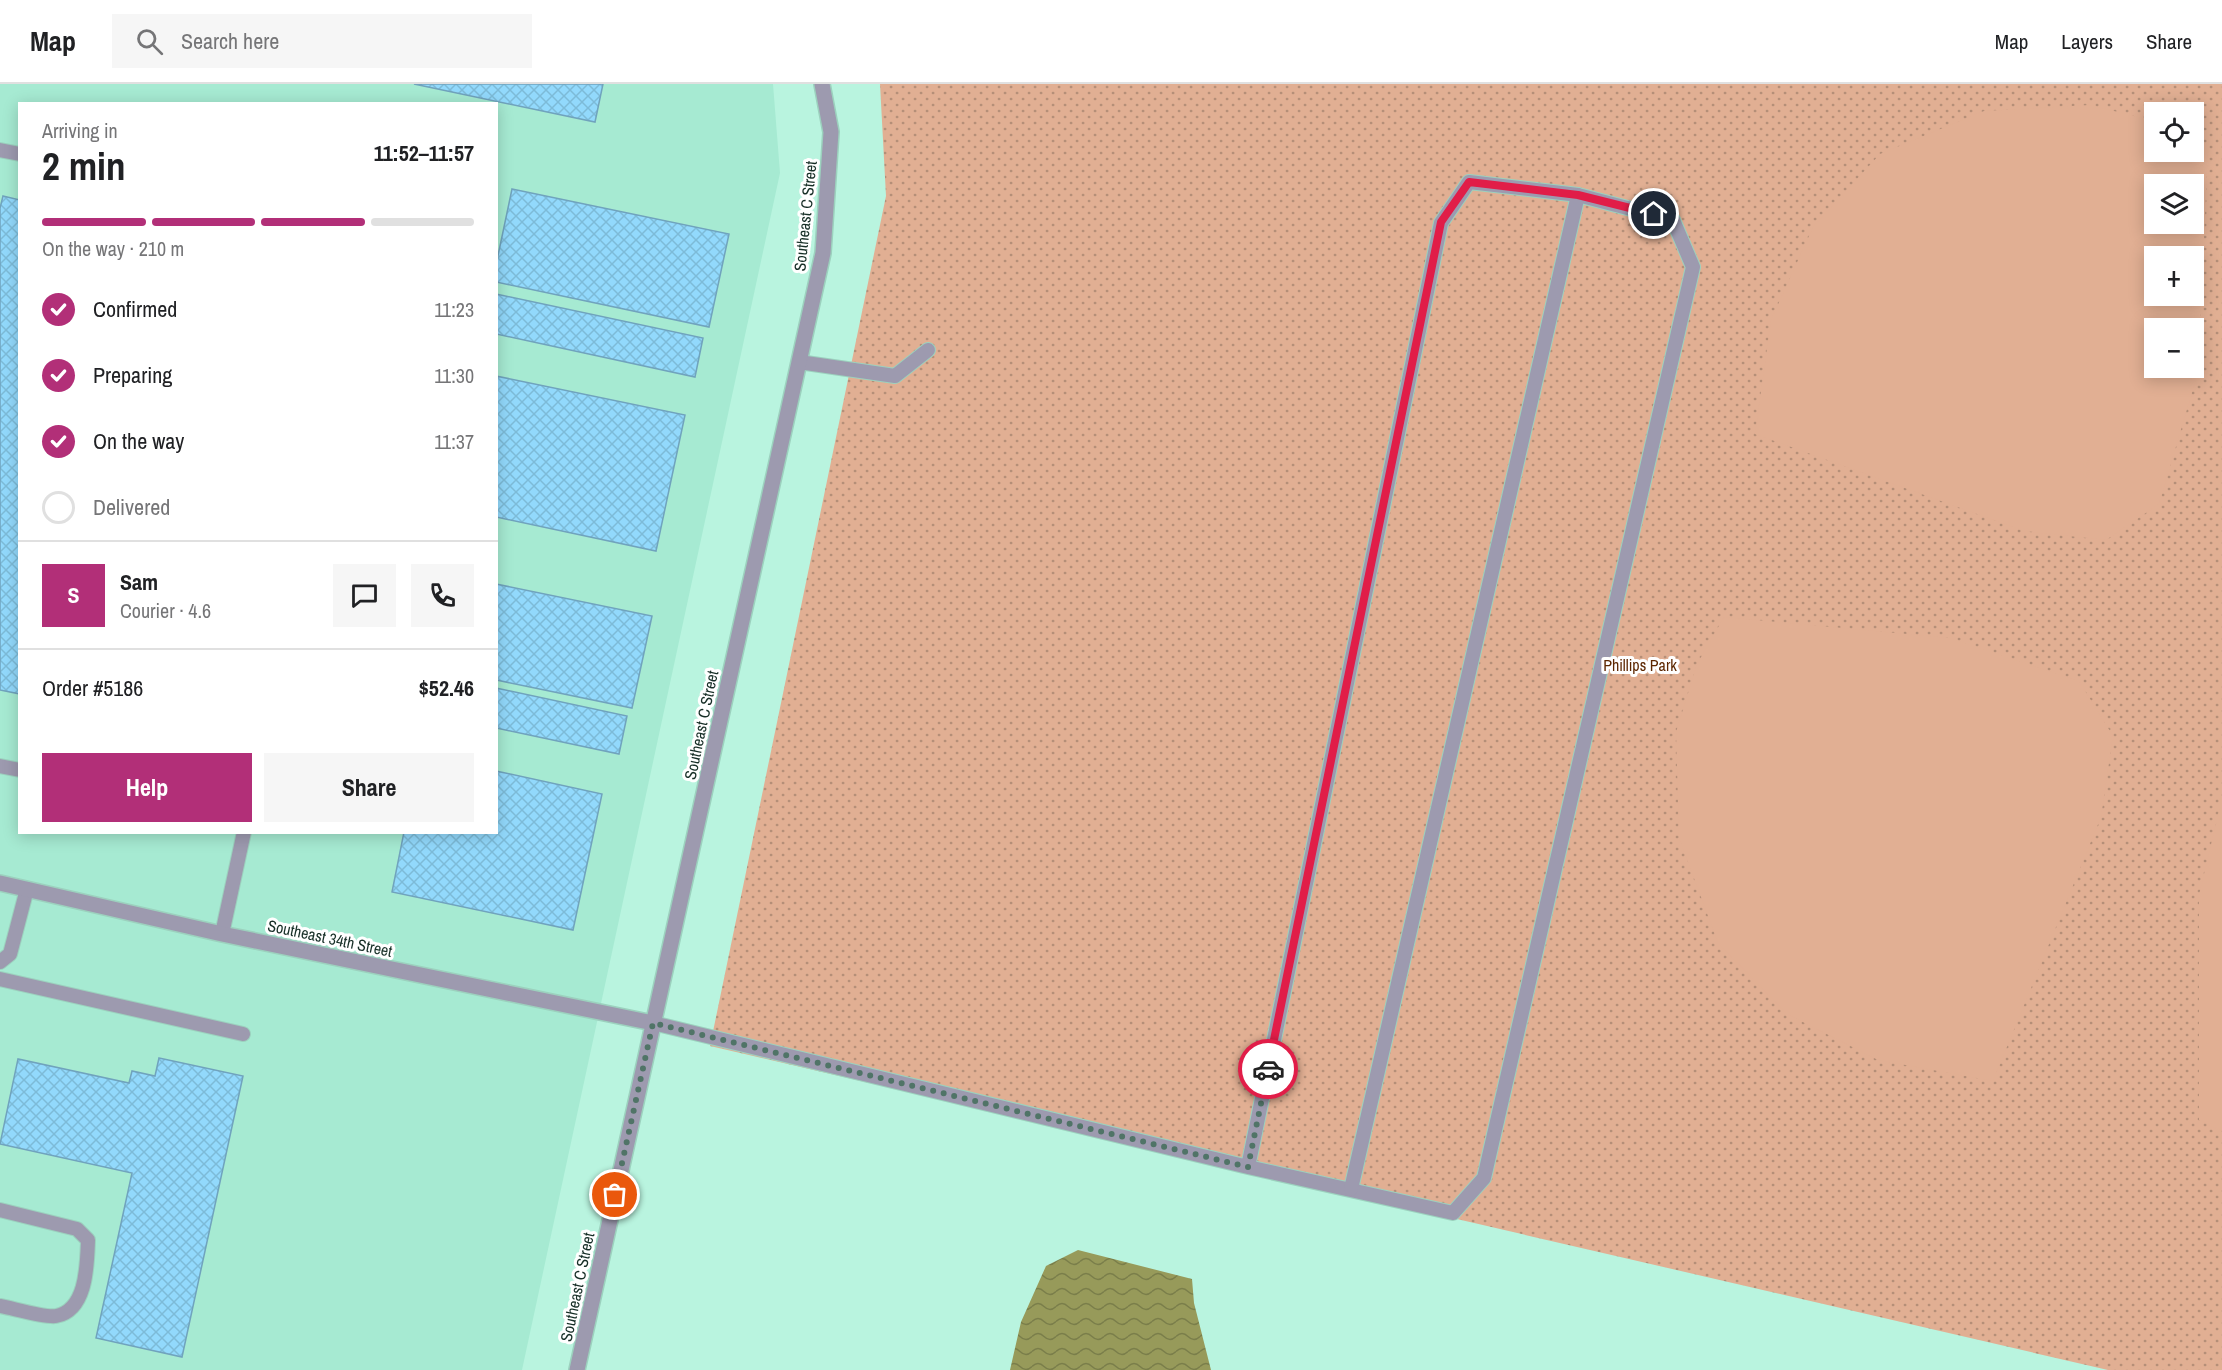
<!DOCTYPE html>
<html lang="en">
<head>
<meta charset="utf-8">
<style>
  body { margin:0; font-family:"Archivo Narrow",sans-serif; background:#f6f6f6; color:#202124; height:100vh; display:flex; flex-direction:column; font-size:22px; white-space:nowrap }
  * { box-sizing:border-box; margin:0 }
  p { font-size:20px; color:#757577 }
  .icon { flex:none; width:33px; height:33px; fill:none; stroke:currentColor; stroke-width:2; stroke-linecap:round; stroke-linejoin:round }
  .map { position:relative; flex:1; overflow:hidden }
  .panel { position:absolute; left:18px; top:18px; width:480px; height:732px; display:flex; flex-direction:column; background:#fff; border-radius:0px; box-shadow:0 3px 15px #0003 }
  .panel>* { flex:none }
  .tools { position:absolute; left:2144px; top:18px; display:grid; gap:12px }
  .tools a { display:grid; place-items:center; width:60px; height:60px; border-radius:0px; background:#fff; box-shadow:0 3px 15px #0003; font-size:30px }
  .pin { position:absolute; display:grid; place-items:center; width:51px; height:51px; color:#fff; margin:-26px; border:3px solid #fff; border-radius:50%; box-shadow:0 2px 6px #0007 }
  .courier { position:absolute; display:grid; place-items:center; width:60px; height:60px; margin:-30px; border:4px solid #e11d48; border-radius:50%; background:#fff; color:#222; box-shadow:0 2px 8px #0007 }
  .head em { font-style:normal; font-weight:700 }
  .head div { display:flex; flex-direction:column-reverse }
  .head { display:flex; align-items:center; justify-content:space-between; height:102px; padding:0 24px }
  h1 { font-size:39px; font-weight:700; line-height:45px }
  .bar { display:grid; grid-template-columns:repeat(4,1fr); gap:9px 6px; align-content:center; height:72px; padding:0 24px }
  .bar i { height:8px; border-radius:4px; background:#e0e0e0 }
  .bar .selected { background:#b22f78 }
  .bar p { grid-column:span 4 }
  .line { display:flex; align-items:center; gap:15px; padding:0 24px; border-top:2px solid #e0e0e0 }
  .line div { flex:1 }
  .round { display:grid; place-items:center; flex:none; width:63px; height:63px; border-radius:0px; background:#f6f6f6 }
  ol { padding:0 24px; list-style:none }
  li { display:flex; align-items:center; gap:18px; height:66px }
  li p { margin-inline-start:auto }
  li .icon { padding:6px; border-radius:50%; background:#b22f78; color:#fff; stroke-width:4 }
  li:last-child { color:#757577 }
  li i { width:33px; height:33px; border:3px solid #e0e0e0; border-radius:50% }
  .action { display:flex; gap:12px; margin-top:auto; padding:12px 24px }
  .action a { flex:1; height:69px; border-radius:0px; background:#b22f78; color:#fff; font-size:24px; font-weight:700; line-height:69px; text-align:center }
  .action a+a { background:#f6f6f6; color:#202124 }
  header { display:flex; align-items:center; gap:36px; box-sizing:border-box; height:84px; padding:0 30px; background:#fff; border-bottom:2px solid #e0e0e0 }
  header strong { font-size:28px }
  nav { display:flex; gap:33px; margin-inline-start:auto; font-size:21px }
  .search { width:420px; height:54px; background:#f6f6f6; display:flex; align-items:center; gap:15px; box-sizing:border-box; padding:0 21px; border-radius:0px; color:#757577; font-size:22px }
  .map>svg:first-child { display:block }
</style>
</head>
<body>
<header>
<strong>Map</strong>
<div class="search"><svg class="icon" aria-label="search" viewBox="0 0 24 24"><circle cx="10" cy="10" r="6"/><path d="M15 15l6 6"/></svg>Search here</div>
<nav><a>Map</a><a>Layers</a><a>Share</a></nav>
</header>
<div class="map">
<svg width="2222" height="1286" viewBox="0 0 2222 1286">
  <defs>
    <pattern id="grass-dots" width="8" height="8" patternUnits="userSpaceOnUse" patternTransform="scale(1.5)"><rect width="8" height="8" fill="#e1af93"/><path d="M2 2h.1M6 6h.1" fill="none" stroke="#b58f78" stroke-width="1.8" stroke-linecap="round"/></pattern>
    <pattern id="water-waves" width="16" height="10" patternUnits="userSpaceOnUse" patternTransform="scale(1.5)"><rect width="16" height="10" fill="#979a5a"/><path d="M0 5q4-4 8 0t8 0" fill="none" stroke="#7a7e4a"/></pattern>
    <pattern id="building-cross-hatch" width="8" height="8" patternUnits="userSpaceOnUse" patternTransform="scale(1.5)"><rect width="8" height="8" fill="#92d9fc"/><path d="M0 0l8 8M0 8l8-8" fill="none" stroke="#7dbbd8"/></pattern>
  </defs>
  <rect width="100%" height="100%" fill="#b9f4df"/>
  <!-- built -->
  <path fill="#a6ead2" fill-rule="evenodd" d="M0,0H773L780,89L522,1286H0ZM20,20H496V748H20Z"/>
  <!-- grass -->
  <path fill="url(#grass-dots)" fill-rule="evenodd" d="M880,0H2222V1286H2108L710,962L886,112ZM2154,28H2193V68H2154ZM2154,100H2193V140H2154ZM2154,172H2193V212H2154ZM2154,244H2193V284H2154Z"/>
  <!-- pitch -->
  <g fill="#e1af93" fill-rule="evenodd">
    <path d="M2090,21L2154,37V68H2193V56L2208,64L2198,288L2159,420L2106,456L2024,447L1755,350L1771,236L1813,143L1880,70L1984,27ZM2154,100H2193V140H2154ZM2154,172H2193V212H2154ZM2154,244H2193V284H2154Z"/>
    <path d="M1724,533L1950,554L2079,597L2113,652L2101,733L1993,997L1878,976L1787,930L1718,859L1679,754L1676,648L1697,580Z"/>
    <path d="M2222,714V1047L2199,1036V811Z"/>
  </g>
  <!-- water -->
  <path fill="url(#water-waves)" d="M1078,1166L1192,1195L1194,1219L1211,1286H1010L1021,1238L1046,1182Z"/>
  <!-- building -->
  <g fill="url(#building-cross-hatch)" stroke="#70a3bd" stroke-width="1.5">
    <path d="M414,0H603L595,38Z"/>
    <path d="M512,105L729,150L709,243L496,198V181Z"/>
    <path d="M3,112L20,116V610L0,606V124Z"/>
    <path d="M496,210L703,254L695,293L496,250Z"/>
    <path d="M496,292L685,331L656,467L496,433Z"/>
    <path d="M496,500L652,532L632,624L496,596Z"/>
    <path d="M496,604L627,632L619,670L496,644Z"/>
    <path d="M496,687L602,710L573,846L392,808L404,748H496Z"/>
    <path d="M159,974L243,992L182,1273L96,1254L132,1089L0,1060L18,975L129,999L132,987L155,992Z"/>
  </g>
  <g fill="none" stroke-linecap="round" stroke-linejoin="round">
    <!-- service casing -->
    <g stroke="#9cd1be" stroke-width="16">
      <g id="service">
        <path d="M0,66L20,70"/>
        <path d="M799,278L895,292L928,266"/>
        <path d="M0,682L20,686"/>
        <path d="M222,850L244,748"/>
        <path d="M0,878L10,870L27,805"/>
        <path d="M0,895L243,950"/>
        <path d="M653,939L1248,1083L1453,1129L1484,1094L1693,183L1673,136L1578,111L1469,98L1441,139L1248,1083"/>
        <path d="M1351,1105L1578,111"/>
        <path d="M0,1126L77,1145L88,1156C87,1181 87,1226 56,1232C45,1234 12,1224 0,1222"/>
      </g>
    </g>
    <!-- minor casing -->
    <g stroke="#9cd1be" stroke-width="18">
      <path id="minor" d="M0,799L222,850L653,939"/>
    </g>
    <!-- tertiary casing -->
    <g stroke="#9cd1be" stroke-width="18">
      <path id="tertiary" d="M577,1286L823,169L831,48L822,0"/>
    </g>
    <!-- service -->
    <use href="#service" stroke="#9d9aaf" stroke-width="14"/>
    <!-- minor -->
    <use href="#minor" stroke="#9d9aaf" stroke-width="15"/>
    <!-- tertiary -->
    <use href="#tertiary" stroke="#9d9aaf" stroke-width="15"/>
  </g>
  <g fill="none" stroke-linecap="round" stroke-linejoin="round">
    <!-- done -->
    <path stroke="#507467" stroke-width="6" stroke-dasharray="0 10.8" d="M615,1111L653,939L1248,1083L1268,985"/>
    <!-- route -->
    <path stroke="#e11d48" stroke-width="8" d="M1268,985L1441,138L1469,98L1578,111L1654,130"/>
  </g>
  <g text-anchor="middle" stroke-width="6" stroke-linejoin="round" paint-order="stroke">
    <!-- street labels -->
    <g font-size="16" fill="#172f27" stroke="#fff">
      <text transform="translate(805 132) rotate(-84)" y="6">Southeast C Street</text>
      <text transform="translate(701 641) rotate(-78)" y="6">Southeast C Street</text>
      <text transform="translate(330 854) rotate(12)" y="6">Southeast 34th Street</text>
      <text transform="translate(577 1203) rotate(-78)" y="6">Southeast C Street</text>
    </g>
    <!-- park labels -->
    <g font-size="16" fill="#5d2700" stroke="#fff">
      <text x="1640" y="587">Phillips Park</text>
    </g>
  </g>
</svg>
<div class="tools">
<a><svg class="icon" aria-label="locate" viewBox="0 0 24 24"><circle cx="12" cy="12" r="6"/><path d="M12 2v4M12 18v4M2 12h4M18 12h4"/></svg></a>
<a><svg class="icon" aria-label="layers" viewBox="0 0 24 24"><path d="M12 4l9 5-9 5-9-5zM3 14l9 5 9-5"/></svg></a>
<a>+</a>
<a>−</a>
</div>
<div class="pin" style="left:615px;top:1111px;background:#ea580c"><svg class="icon" aria-label="bag" viewBox="0 0 24 24"><path d="M5 8h14l-1 12H6zM9 8a3 3 0 0 1 6 0"/></svg></div>
<div class="pin" style="left:1654px;top:130px;background:#1f2937"><svg class="icon" aria-label="home" viewBox="0 0 24 24"><path d="M3 11l9-7 9 7M6 9v11h12V9"/></svg></div>
<div class="courier" style="left:1268px;top:985px"><svg class="icon" aria-label="car" viewBox="0 0 24 24"><path d="M5 17H2v-5l4-1 3-4h7l3 4 3 1v5h-3M9 17h6M6 11h13"/><circle cx="7" cy="17" r="2"/><circle cx="17" cy="17" r="2"/></svg></div>
<section class="panel">
<div class="head"><div><h1>2 min</h1><p>Arriving in</p></div><em>11:52–11:57</em></div>
<div class="bar"><i class="selected"></i><i class="selected"></i><i class="selected"></i><i></i><p>On the way · 210 m</p></div>
<ol>
<li><svg class="icon" aria-label="check" viewBox="0 0 24 24"><path d="M5 12l5 5 9-10"/></svg>Confirmed<p>11:23</p></li>
<li><svg class="icon" aria-label="check" viewBox="0 0 24 24"><path d="M5 12l5 5 9-10"/></svg>Preparing<p>11:30</p></li>
<li><svg class="icon" aria-label="check" viewBox="0 0 24 24"><path d="M5 12l5 5 9-10"/></svg>On the way<p>11:37</p></li>
<li><i></i>Delivered</li>
</ol>
<div class="line" style="height:108px"><b class="round" style="background:#b22f78;color:#fff">S</b><div><b>Sam</b><p>Courier · 4.6</p></div><a class="round"><svg class="icon" aria-label="chat" viewBox="0 0 24 24"><path d="M4 5h16v11H9l-5 4z"/></svg></a><a class="round"><svg class="icon" aria-label="phone" viewBox="0 0 24 24"><path d="M5 4h4l2 5-3 2q2 4 5 5l2-3 5 2v4C11 20 4 13 5 4z"/></svg></a></div>
<div class="line" style="height:78px"><div>Order #5186</div><b>$52.46</b></div>
<div class="action"><a>Help</a><a>Share</a></div>
</section>
</div>
</body>
</html>
